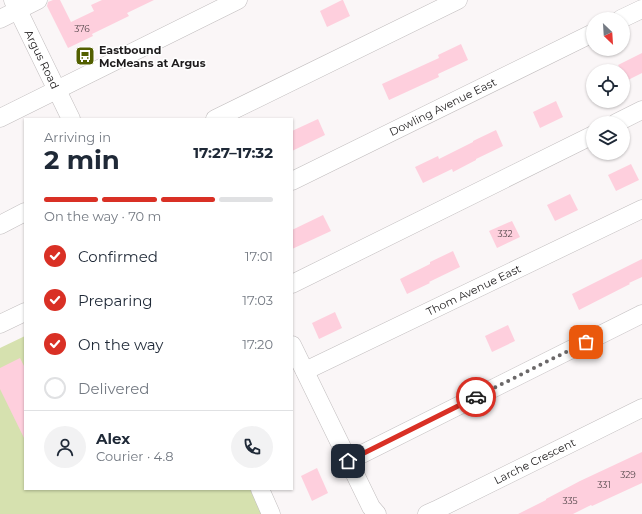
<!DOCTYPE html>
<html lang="en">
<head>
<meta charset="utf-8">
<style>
  body { margin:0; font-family:Montserrat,sans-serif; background:#f2f2f3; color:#1f2937; height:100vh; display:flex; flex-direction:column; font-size:15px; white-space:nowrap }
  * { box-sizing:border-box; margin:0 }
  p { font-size:13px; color:#747a83 }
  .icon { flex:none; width:22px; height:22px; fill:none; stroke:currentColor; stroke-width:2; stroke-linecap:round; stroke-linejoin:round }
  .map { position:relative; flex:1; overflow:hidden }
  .drawer { position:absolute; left:24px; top:118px; width:269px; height:372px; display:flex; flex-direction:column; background:#fff; border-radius:0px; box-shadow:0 1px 3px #0004 }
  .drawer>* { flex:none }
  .needle { width:26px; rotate:155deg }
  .controls { position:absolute; left:586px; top:12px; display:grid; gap:8px }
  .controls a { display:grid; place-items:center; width:44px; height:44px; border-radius:50%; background:#fff; box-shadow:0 1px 3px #0004; font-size:20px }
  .pin { position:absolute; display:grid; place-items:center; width:34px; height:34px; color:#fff; margin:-17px; border-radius:8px; box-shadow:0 2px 6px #0006 }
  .courier { position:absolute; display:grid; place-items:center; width:40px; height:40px; margin:-20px; border:3px solid #d93025; border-radius:50%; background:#fff; color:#222; box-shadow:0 1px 5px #0007 }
  .summary em { font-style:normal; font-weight:700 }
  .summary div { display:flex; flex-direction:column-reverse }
  .summary { display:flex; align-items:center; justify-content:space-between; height:68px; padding:0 20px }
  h1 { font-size:26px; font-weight:700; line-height:30px }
  .bar { display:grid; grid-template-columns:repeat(4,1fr); gap:6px 4px; align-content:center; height:48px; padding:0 20px }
  .bar i { height:5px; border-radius:3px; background:#e0e1e3 }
  .bar .current { background:#d93025 }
  .bar p { grid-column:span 4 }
  .line { display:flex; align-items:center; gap:10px; padding:0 20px; border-top:1px solid #e0e1e3 }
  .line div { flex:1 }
  .round { display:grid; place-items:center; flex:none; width:42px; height:42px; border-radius:21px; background:#f2f2f3 }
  ol { padding:0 20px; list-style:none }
  li { display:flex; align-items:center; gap:12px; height:44px }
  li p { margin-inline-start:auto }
  li .icon { padding:4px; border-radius:50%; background:#d93025; color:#fff; stroke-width:4 }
  li:last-child { color:#747a83 }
  li i { width:22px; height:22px; border:2px solid #e0e1e3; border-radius:50% }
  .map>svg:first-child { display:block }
</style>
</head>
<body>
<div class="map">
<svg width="642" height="514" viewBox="0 0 642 514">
  <rect width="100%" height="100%" fill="#faf6f7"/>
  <!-- green -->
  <path fill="#d6e1af" d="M25,336V489H250L263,514H0V348Z"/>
  <!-- building -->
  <g fill="#fecfdd">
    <path d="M53,0H60L71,22L94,11L91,5L102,0H154L127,13L129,16L92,34L93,36L68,48L47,6L48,2Z"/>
    <path d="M342,0H343L350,16L327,27L320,11Z"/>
    <path d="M461,44L468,60L438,74L439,77L389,100L382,84L439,58L438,55Z"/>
    <path d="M642,53V73L626,81L623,74V71H622L618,65Z"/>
    <path d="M556,101L563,117L540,128L533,112Z"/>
    <path d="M318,119L325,135L292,151V131Z"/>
    <path d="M496,130L503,146L476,159V160L453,172L452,169L423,183L415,167L438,156L439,159L473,142V141Z"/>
    <path d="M631,164L639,180L616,191L608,175Z"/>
    <path d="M570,194L578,210L555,221L547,205Z"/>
    <path d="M323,215L331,231L292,249V230Z"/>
    <path d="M512,221L520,237L497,248L489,231Z"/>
    <path d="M453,251L460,267L429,282L430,283L407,294L400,279L430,264V262Z"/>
    <path d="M642,259V277L629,283L630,284L579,310L572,294Z"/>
    <path d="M335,312L342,328L319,339L312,323Z"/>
    <path d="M508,325L515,341L492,352L485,336Z"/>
    <path d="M20,358L25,368V440L0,389V368Z"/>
    <path d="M642,452V483L592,506L591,505L573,514H518L546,500V499L580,481Z"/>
    <path d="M317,468L328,493L312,501L301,476Z"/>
  </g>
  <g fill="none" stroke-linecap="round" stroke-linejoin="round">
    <!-- minor casing -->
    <g stroke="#c1bdbe" stroke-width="19">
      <g id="minor">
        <path id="s1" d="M13,0L71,119"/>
        <path d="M0,19L38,0"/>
        <path d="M621,19L642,9"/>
        <path d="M0,118L238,0"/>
        <path d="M215,119L458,0"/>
        <path d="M616,123L642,110"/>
        <path id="s2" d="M292,181L593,33"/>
        <path d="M0,225L25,212"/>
        <path d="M292,284L593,135"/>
        <path d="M0,324L25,312"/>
        <path d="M292,345L371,507L377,514"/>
        <path id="s3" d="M305,371L642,209"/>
        <path d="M348,461L642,314"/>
        <path d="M260,489L271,514"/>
        <path id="s4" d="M427,514L436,510L642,408"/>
      </g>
    </g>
    <!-- minor -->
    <use href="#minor" stroke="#fff" stroke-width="18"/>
  </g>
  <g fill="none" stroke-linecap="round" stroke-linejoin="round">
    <!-- done -->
    <path stroke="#6b6869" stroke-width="4" stroke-dasharray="0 7.2" d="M476,397L586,342"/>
    <!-- route -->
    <path stroke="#d93025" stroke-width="5" d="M348,461L476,397"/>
  </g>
  <!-- icons -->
  <defs>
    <g id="bus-square" transform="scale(1)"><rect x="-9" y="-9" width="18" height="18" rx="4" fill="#525f00" stroke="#fff"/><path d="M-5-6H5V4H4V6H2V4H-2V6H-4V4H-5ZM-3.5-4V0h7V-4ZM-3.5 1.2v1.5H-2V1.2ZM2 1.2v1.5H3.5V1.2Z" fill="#fff"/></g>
  </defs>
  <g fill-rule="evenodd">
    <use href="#bus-square" x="85" y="56"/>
  </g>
  <g text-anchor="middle" stroke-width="3" stroke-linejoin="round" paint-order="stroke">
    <!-- number labels -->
    <g font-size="9" fill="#56494d">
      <text x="82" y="32">376</text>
      <text x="505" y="237">332</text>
      <text x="628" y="478">329</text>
      <text x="604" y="488">331</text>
      <text x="570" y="504">335</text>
    </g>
    <!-- poi labels -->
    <g font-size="11" font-weight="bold" fill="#1e1c1d" stroke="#fff" text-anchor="start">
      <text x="99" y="54">Eastbound<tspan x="99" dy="13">McMeans at Argus</tspan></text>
    </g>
    <!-- street labels -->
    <g font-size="11" fill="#1e1c1d" stroke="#fff">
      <text dy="4" stroke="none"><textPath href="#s1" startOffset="66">Argus Road</textPath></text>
      <text dy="4" stroke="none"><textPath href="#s2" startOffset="168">Dowling Avenue East</textPath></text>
      <text dy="4" stroke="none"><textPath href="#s3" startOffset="187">Thom Avenue East</textPath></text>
      <text dy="4" stroke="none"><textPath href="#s4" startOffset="120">Larche Crescent</textPath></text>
    </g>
  </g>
</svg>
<div class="controls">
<a><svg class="needle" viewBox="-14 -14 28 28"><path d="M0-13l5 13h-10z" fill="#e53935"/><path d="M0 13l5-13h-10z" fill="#747a83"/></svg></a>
<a><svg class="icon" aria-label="locate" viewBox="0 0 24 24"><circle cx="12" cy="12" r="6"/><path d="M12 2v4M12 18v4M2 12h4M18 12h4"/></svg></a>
<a><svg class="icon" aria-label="layers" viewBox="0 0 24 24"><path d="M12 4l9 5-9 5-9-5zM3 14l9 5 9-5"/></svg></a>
</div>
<div class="pin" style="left:586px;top:342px;background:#ea580c"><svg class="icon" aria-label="bag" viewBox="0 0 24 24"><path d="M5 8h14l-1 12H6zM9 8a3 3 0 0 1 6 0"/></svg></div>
<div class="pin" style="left:348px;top:461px;background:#1f2937"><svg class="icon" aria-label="home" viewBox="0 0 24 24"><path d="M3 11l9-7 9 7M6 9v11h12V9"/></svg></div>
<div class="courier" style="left:476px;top:397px"><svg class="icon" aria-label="car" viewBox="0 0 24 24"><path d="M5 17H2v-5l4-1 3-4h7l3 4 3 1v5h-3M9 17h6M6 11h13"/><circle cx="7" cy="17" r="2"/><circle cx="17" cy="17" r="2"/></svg></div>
<section class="drawer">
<div class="summary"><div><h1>2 min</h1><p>Arriving in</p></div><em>17:27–17:32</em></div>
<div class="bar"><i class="current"></i><i class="current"></i><i class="current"></i><i></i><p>On the way · 70 m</p></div>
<ol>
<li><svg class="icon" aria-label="check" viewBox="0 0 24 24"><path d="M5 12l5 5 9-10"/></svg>Confirmed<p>17:01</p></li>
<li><svg class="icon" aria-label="check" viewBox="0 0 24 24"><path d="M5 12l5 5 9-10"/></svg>Preparing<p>17:03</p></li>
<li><svg class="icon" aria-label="check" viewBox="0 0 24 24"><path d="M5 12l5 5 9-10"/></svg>On the way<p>17:20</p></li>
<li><i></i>Delivered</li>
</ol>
<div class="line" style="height:72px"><a class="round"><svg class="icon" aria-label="person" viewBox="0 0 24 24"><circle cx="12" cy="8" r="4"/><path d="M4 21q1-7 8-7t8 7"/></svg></a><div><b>Alex</b><p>Courier · 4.8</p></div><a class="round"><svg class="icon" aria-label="phone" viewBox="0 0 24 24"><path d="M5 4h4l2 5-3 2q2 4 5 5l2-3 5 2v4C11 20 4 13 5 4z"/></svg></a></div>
</section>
</div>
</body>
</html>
